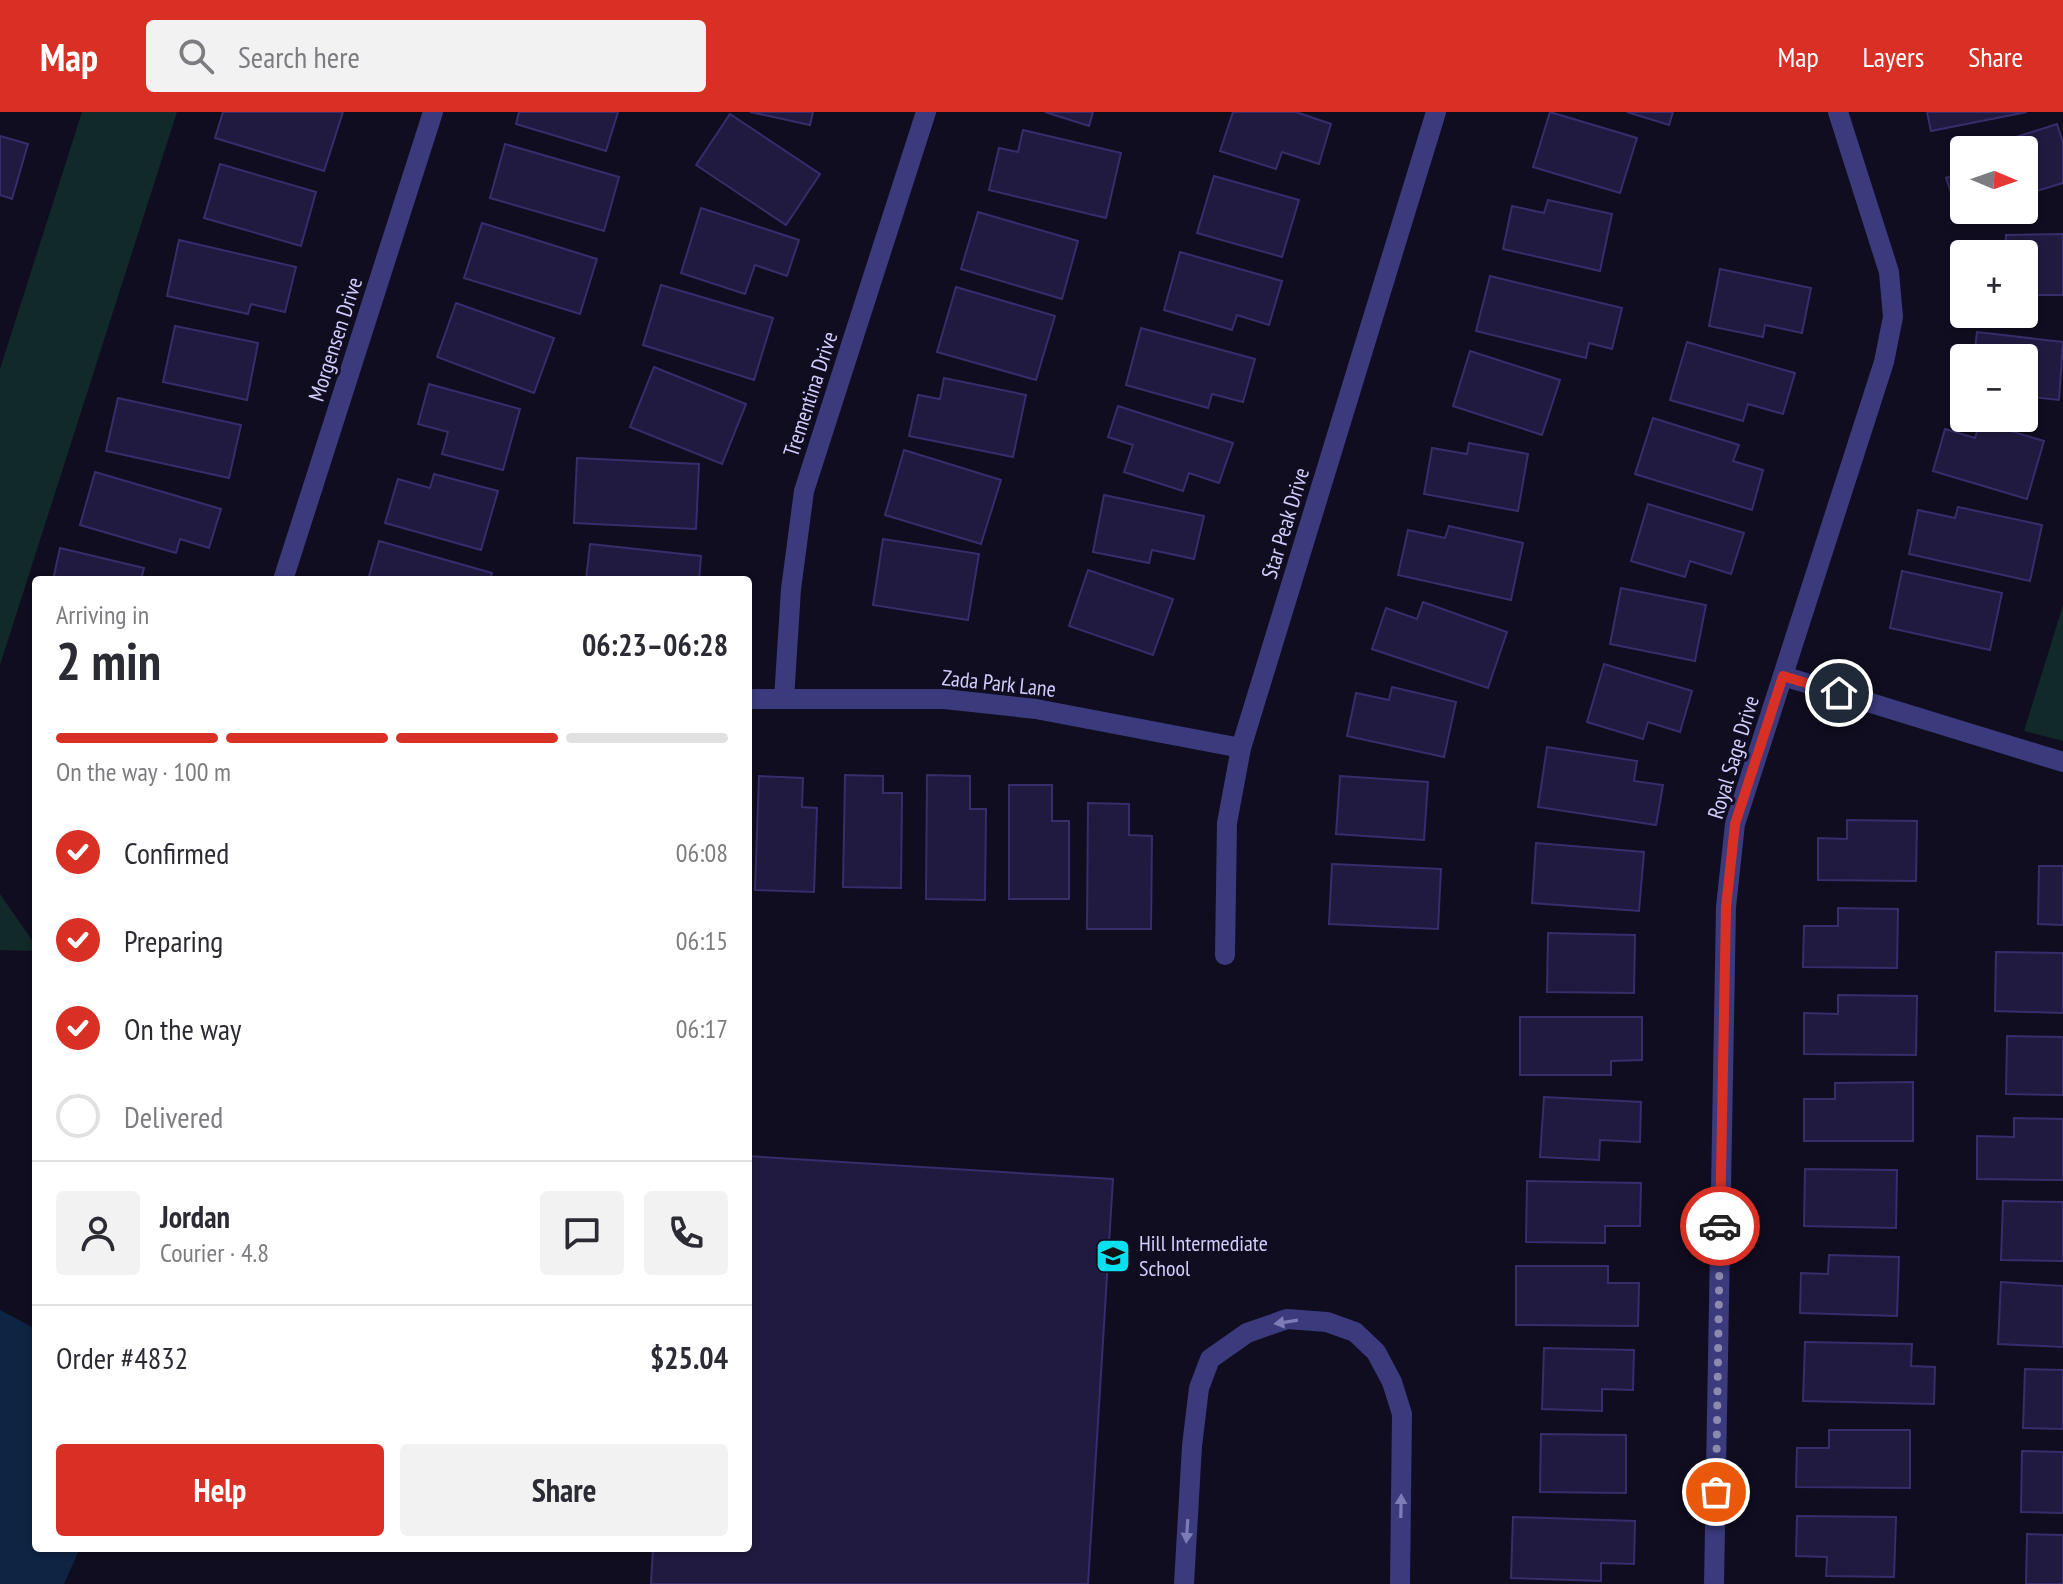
<!DOCTYPE html>
<html lang="en">
<head>
<meta charset="utf-8">
<style>
  body { margin:0; font-family:"PT Sans Narrow",sans-serif; background:#f2f2f3; color:#2b2b33; height:100vh; display:flex; flex-direction:column; font-size:30px; white-space:nowrap }
  * { box-sizing:border-box; margin:0 }
  p { font-size:26px; color:#7c7c81 }
  .icon { flex:none; width:44px; height:44px; fill:none; stroke:currentColor; stroke-width:2; stroke-linecap:round; stroke-linejoin:round }
  .map { position:relative; flex:1; overflow:hidden }
  .panel { position:absolute; left:32px; top:464px; width:720px; height:976px; display:flex; flex-direction:column; background:#fff; border-radius:8px; box-shadow:0 2px 6px #0004 }
  .panel>* { flex:none }
  .needle { width:52px; rotate:92deg }
  .buttons { position:absolute; left:1950px; top:24px; display:grid; gap:16px }
  .buttons a { display:grid; place-items:center; width:88px; height:88px; border-radius:8px; background:#fff; box-shadow:0 2px 6px #0004; font-size:40px }
  .pin { position:absolute; display:grid; place-items:center; width:68px; height:68px; color:#fff; margin:-34px; border:4px solid #fff; border-radius:50%; box-shadow:0 2px 8px #0007 }
  .courier { position:absolute; display:grid; place-items:center; width:80px; height:80px; margin:-40px; border:6px solid #d93025; border-radius:50%; background:#fff; color:#222; box-shadow:0 2px 10px #0007 }
  .overview em { font-style:normal; font-weight:700 }
  .overview div { display:flex; flex-direction:column-reverse }
  .overview { display:flex; align-items:center; justify-content:space-between; height:136px; padding:0 24px }
  h1 { font-size:52px; font-weight:700; line-height:60px }
  .bar { display:grid; grid-template-columns:repeat(4,1fr); gap:12px 8px; align-content:center; height:96px; padding:0 24px }
  .bar i { height:10px; border-radius:6px; background:#e1e1e2 }
  .bar .on { background:#d93025 }
  .bar p { grid-column:span 4 }
  .line { display:flex; align-items:center; gap:20px; padding:0 24px; border-top:2px solid #e1e1e2 }
  .line div { flex:1 }
  .round { display:grid; place-items:center; flex:none; width:84px; height:84px; border-radius:8px; background:#f2f2f3 }
  ol { padding:0 24px; list-style:none }
  li { display:flex; align-items:center; gap:24px; height:88px }
  li p { margin-inline-start:auto }
  li .icon { padding:8px; border-radius:50%; background:#d93025; color:#fff; stroke-width:4 }
  li:last-child { color:#7c7c81 }
  li i { width:44px; height:44px; border:4px solid #e1e1e2; border-radius:50% }
  .primary-button { display:flex; gap:16px; margin-top:auto; padding:16px 24px }
  .primary-button a { flex:1; height:92px; border-radius:8px; background:#d93025; color:#fff; font-size:32px; font-weight:700; line-height:92px; text-align:center }
  .primary-button a+a { background:#f2f2f3; color:#2b2b33 }
  header { display:flex; align-items:center; gap:48px; box-sizing:border-box; height:112px; padding:0 40px; background:#d93025; color:#fff }
  header strong { font-size:38px }
  nav { display:flex; gap:44px; margin-inline-start:auto; font-size:28px }
  .search { width:560px; height:72px; background:#f2f2f3; display:flex; align-items:center; gap:20px; box-sizing:border-box; padding:0 28px; border-radius:8px; color:#7c7c81; font-size:30px }
  .map>svg:first-child { display:block }
</style>
</head>
<body>
<header>
<strong>Map</strong>
<div class="search"><svg class="icon" aria-label="search" viewBox="0 0 24 24"><circle cx="10" cy="10" r="6"/><path d="M15 15l6 6"/></svg>Search here</div>
<nav><a>Map</a><a>Layers</a><a>Share</a></nav>
</header>
<div class="map">
<svg width="2063" height="1472" viewBox="0 0 2063 1472">
  <rect width="100%" height="100%" fill="#100d20"/>
  <!-- green -->
  <g fill="#112928">
    <path d="M82,0H177L0,553V257Z"/>
    <path d="M2063,493V629L2024,619Z"/>
    <path d="M0,782L36,834V839L0,838Z"/>
  </g>
  <!-- water -->
  <path fill="#0e2443" d="M0,1198L36,1217V1436H80L64,1472H0Z"/>
  <!-- building -->
  <g fill="#201a40" stroke="#372d6b" stroke-width="2">
    <path d="M223,0H343L324,59L215,26Z"/>
    <path d="M519,0H618L606,39L516,12Z"/>
    <path d="M750,0H813L810,13Z"/>
    <path d="M1045,0H1093L1089,14Z"/>
    <path d="M1233,0H1296L1331,12L1319,52L1282,40L1276,57L1220,39Z"/>
    <path d="M1550,0L1637,26L1620,81L1533,55Z"/>
    <path d="M1627,0H1673L1669,13Z"/>
    <path d="M1927,0H2027L1931,19Z"/>
    <path d="M730,2L820,62L786,113L696,53Z"/>
    <path d="M2057,12L2063,31V71L2024,83V38H1975Z"/>
    <path d="M1023,18L1121,41L1106,106L989,78L999,36L1018,40Z"/>
    <path d="M0,24L28,32L12,87L0,83Z"/>
    <path d="M505,32L619,65L604,119L490,86Z"/>
    <path d="M220,52L316,80L301,134L204,106Z"/>
    <path d="M1964,60V98H1978L1959,104L1946,66Z"/>
    <path d="M1214,64L1299,88L1282,145L1197,121Z"/>
    <path d="M1548,88L1612,102L1600,159L1503,137L1512,94L1544,101Z"/>
    <path d="M701,96L799,128L787,164L755,153L745,182L681,161Z"/>
    <path d="M978,100L1078,129L1062,187L961,157Z"/>
    <path d="M482,111L597,147L580,202L464,166Z"/>
    <path d="M2063,122V183H2024V142H2005L2006,123Z"/>
    <path d="M179,128L296,155L285,200L251,192L248,202L167,184Z"/>
    <path d="M1180,140L1282,169L1269,213L1237,203L1232,218L1164,198Z"/>
    <path d="M1720,157L1811,176L1802,221L1765,213L1763,225L1709,214Z"/>
    <path d="M1490,164L1622,196L1612,237L1589,231L1586,246L1476,219Z"/>
    <path d="M661,173L773,206L754,268L643,233Z"/>
    <path d="M956,175L1055,204L1036,268L937,240Z"/>
    <path d="M456,191L554,226L534,281L437,245Z"/>
    <path d="M175,214L258,231L247,288L163,270Z"/>
    <path d="M1141,216L1255,247L1243,290L1212,282L1208,296L1126,273Z"/>
    <path d="M1977,220L2063,230L2059,288L2024,284V246H1974Z"/>
    <path d="M1687,230L1795,261L1783,302L1748,292L1743,309L1670,288Z"/>
    <path d="M1470,239L1560,268L1542,323L1453,294Z"/>
    <path d="M654,255L746,292L722,352L630,315Z"/>
    <path d="M944,266L1026,283L1013,345L909,324L918,283L940,287Z"/>
    <path d="M429,272L520,297L503,358L442,342L448,320L418,312Z"/>
    <path d="M118,286L241,313L229,366L106,339Z"/>
    <path d="M1118,294L1233,331L1219,371L1189,361L1183,379L1124,360L1133,333L1108,325Z"/>
    <path d="M1653,306L1739,333L1733,349L1763,358L1752,398L1635,362Z"/>
    <path d="M1980,310L2044,329L2027,387L1933,359L1945,317L1975,326Z"/>
    <path d="M1469,331L1528,342L1518,399L1424,382L1432,336L1467,342Z"/>
    <path d="M904,338L1001,368L981,432L885,403Z"/>
    <path d="M577,346L699,352L696,417L574,411Z"/>
    <path d="M95,360L221,397L209,436L180,427L176,441L80,413Z"/>
    <path d="M434,362L498,379L481,438L385,411L398,367L430,376Z"/>
    <path d="M1104,383L1204,404L1194,447L1152,438L1149,451L1093,440Z"/>
    <path d="M1648,392L1744,421L1731,462L1690,449L1685,465L1631,449Z"/>
    <path d="M1958,395L2042,413L2030,469L1909,442L1918,398L1955,406Z"/>
    <path d="M1449,414L1523,431L1511,488L1398,463L1408,418L1445,426Z"/>
    <path d="M883,427L979,442L968,508L873,493Z"/>
    <path d="M379,429L492,461L490,468H368Z"/>
    <path d="M590,432L701,444L699,468H586Z"/>
    <path d="M60,436L144,456L141,468H53Z"/>
    <path d="M1088,458L1173,487L1153,543L1069,514Z"/>
    <path d="M1902,459L2002,481L1990,538L1890,516Z"/>
    <path d="M1621,476L1706,493L1695,549L1610,532Z"/>
    <path d="M1423,490L1507,520L1488,576L1372,537L1386,496L1417,507Z"/>
    <path d="M1604,552L1692,579L1680,620L1648,610L1643,627L1587,610Z"/>
    <path d="M1392,575L1456,590L1444,645L1347,624L1356,581L1389,588Z"/>
    <path d="M1547,635L1637,649L1634,669L1663,673L1656,713L1538,695Z"/>
    <path d="M845,663L883,664V681H902L901,776L843,775Z"/>
    <path d="M927,663L970,664V697H986L985,788L926,787Z"/>
    <path d="M759,664L803,666L802,695L817,696L814,780L755,778Z"/>
    <path d="M1340,664L1428,670L1424,728L1336,722Z"/>
    <path d="M1009,673H1052V709H1069V787H1009Z"/>
    <path d="M1088,691L1129,692V723L1152,724L1151,817H1087Z"/>
    <path d="M1847,708L1917,709L1916,769L1818,768V726L1847,727Z"/>
    <path d="M1536,731L1644,740L1639,799L1532,791Z"/>
    <path d="M1332,752L1441,757L1438,817L1329,812Z"/>
    <path d="M2039,754H2063V813L2038,812Z"/>
    <path d="M1838,796L1898,797L1897,856L1803,855L1804,814H1838Z"/>
    <path d="M1548,821L1635,823L1634,881L1547,880Z"/>
    <path d="M1996,840L2063,841V901L1995,899Z"/>
    <path d="M1838,883L1917,884L1916,943L1804,942V901L1838,902Z"/>
    <path d="M1520,905H1642V948L1611,949V963H1520Z"/>
    <path d="M2007,924L2063,925V983L2006,982Z"/>
    <path d="M1913,970V1029H1804V987H1835V971Z"/>
    <path d="M1544,985L1641,990L1640,1030L1600,1028L1599,1048L1540,1045Z"/>
    <path d="M2014,1006L2063,1007V1068L1977,1067V1024L2014,1025Z"/>
    <path d="M748,1044L1113,1067L1088,1472H651L653,1436H748Z"/>
    <path d="M1805,1057L1897,1058L1896,1116L1804,1114Z"/>
    <path d="M1527,1069L1641,1071L1640,1114H1605V1131L1526,1130Z"/>
    <path d="M2003,1089L2063,1090V1149L2001,1148Z"/>
    <path d="M1829,1143L1899,1145L1897,1204L1800,1201L1801,1161L1828,1162Z"/>
    <path d="M1516,1154H1608V1171H1639L1638,1214L1516,1213Z"/>
    <path d="M2001,1170L2063,1174V1235L1998,1232Z"/>
    <path d="M1805,1230L1912,1232L1911,1254L1935,1255L1934,1292L1803,1289Z"/>
    <path d="M1544,1236L1634,1238L1633,1278L1602,1277V1299L1542,1297Z"/>
    <path d="M2025,1257L2063,1258V1317L2023,1316Z"/>
    <path d="M1829,1318H1910V1376L1796,1375L1797,1336H1829Z"/>
    <path d="M1541,1322L1626,1323V1381L1540,1380Z"/>
    <path d="M2022,1339L2063,1340V1401L2021,1400Z"/>
    <path d="M1797,1404L1896,1405L1894,1465L1826,1464L1827,1445L1796,1444Z"/>
    <path d="M1513,1405L1635,1409L1634,1452L1601,1451V1469L1511,1466Z"/>
    <path d="M2027,1422L2063,1423V1472H2026Z"/>
  </g>
  <g fill="none" stroke-linecap="round" stroke-linejoin="round">
    <!-- minor -->
    <g stroke="#3a3a7d" stroke-width="20">
      <path d="M283,468L433,0"/>
      <path d="M1783,564L2063,650"/>
      <path d="M748,587H944L1036,597L1241,636"/>
      <path d="M784,587L791,477L804,379L926,0"/>
      <path d="M1225,843L1227,711L1241,636L1436,0"/>
      <path d="M1184,1472L1192,1334L1199,1276L1210,1247L1247,1221L1287,1207L1327,1210L1355,1220L1376,1240L1392,1270L1402,1302L1400,1472"/>
      <path d="M1714,1472L1726,795L1735,712L1884,250L1893,205L1889,160L1838,0"/>
    </g>
  </g>
  <!-- one-way arrows -->
  <defs><path id="oneway-solid" d="M-6-.8H1V-3.2L6.5 0L1 3.2V.8H-6Z" transform="scale(2)"/></defs>
  <g fill="#7e7cb7">
    <use href="#oneway-solid" transform="translate(1286 1210) rotate(171)"/>
    <use href="#oneway-solid" transform="translate(1401 1394) rotate(-89)"/>
    <use href="#oneway-solid" transform="translate(1187 1419) rotate(94)"/>
  </g>
  <g fill="none" stroke-linecap="round" stroke-linejoin="round">
    <!-- done -->
    <path stroke="#8d8ab0" stroke-width="8" stroke-dasharray="0 14.4" d="M1716,1380L1720,1114"/>
    <!-- route -->
    <path stroke="#d93025" stroke-width="10" d="M1720,1114L1726,795L1735,712L1783,564L1839,581"/>
  </g>
  <!-- icons -->
  <defs>
    <g id="school-square" transform="scale(1.8)"><rect x="-9" y="-9" width="18" height="18" rx="4" fill="#08dfef" stroke="#100d20"/><path d="M0-5L7-2L0 1L-7-2ZM-4 1L0 2.5L4 1V4Q0 6-4 4Z" fill="#111"/></g>
  </defs>
  <g fill-rule="evenodd">
    <use href="#school-square" x="1113" y="1144"/>
  </g>
  <g text-anchor="middle" stroke-width="6" stroke-linejoin="round" paint-order="stroke">
    <!-- street labels -->
    <g font-size="22" fill="#d1cdfd" stroke="#100d20">
      <text transform="translate(335 227) rotate(-72)" y="8">Morgensen Drive</text>
      <text transform="translate(810 282) rotate(-72)" y="8">Trementina Drive</text>
      <text transform="translate(1285 411) rotate(-73)" y="8">Star Peak Drive</text>
      <text transform="translate(999 571) rotate(6)" y="8">Zada Park Lane</text>
      <text transform="translate(1733 645) rotate(-73)" y="8">Royal Sage Drive</text>
    </g>
    <!-- poi labels -->
    <g font-size="22" fill="#d1cdfd" stroke="#100d20" text-anchor="start">
      <text x="1139" y="1139">Hill Intermediate<tspan x="1139" dy="25">School</tspan></text>
    </g>
  </g>
</svg>
<div class="buttons">
<a><svg class="needle" viewBox="-14 -14 28 28"><path d="M0-13l5 13h-10z" fill="#e53935"/><path d="M0 13l5-13h-10z" fill="#7c7c81"/></svg></a>
<a>+</a>
<a>−</a>
</div>
<div class="pin" style="left:1716px;top:1380px;background:#ea580c"><svg class="icon" aria-label="bag" viewBox="0 0 24 24"><path d="M5 8h14l-1 12H6zM9 8a3 3 0 0 1 6 0"/></svg></div>
<div class="pin" style="left:1839px;top:581px;background:#1f2937"><svg class="icon" aria-label="home" viewBox="0 0 24 24"><path d="M3 11l9-7 9 7M6 9v11h12V9"/></svg></div>
<div class="courier" style="left:1720px;top:1114px"><svg class="icon" aria-label="car" viewBox="0 0 24 24"><path d="M5 17H2v-5l4-1 3-4h7l3 4 3 1v5h-3M9 17h6M6 11h13"/><circle cx="7" cy="17" r="2"/><circle cx="17" cy="17" r="2"/></svg></div>
<section class="panel">
<div class="overview"><div><h1>2 min</h1><p>Arriving in</p></div><em>06:23–06:28</em></div>
<div class="bar"><i class="on"></i><i class="on"></i><i class="on"></i><i></i><p>On the way · 100 m</p></div>
<ol>
<li><svg class="icon" aria-label="check" viewBox="0 0 24 24"><path d="M5 12l5 5 9-10"/></svg>Confirmed<p>06:08</p></li>
<li><svg class="icon" aria-label="check" viewBox="0 0 24 24"><path d="M5 12l5 5 9-10"/></svg>Preparing<p>06:15</p></li>
<li><svg class="icon" aria-label="check" viewBox="0 0 24 24"><path d="M5 12l5 5 9-10"/></svg>On the way<p>06:17</p></li>
<li><i></i>Delivered</li>
</ol>
<div class="line" style="height:144px"><a class="round"><svg class="icon" aria-label="person" viewBox="0 0 24 24"><circle cx="12" cy="8" r="4"/><path d="M4 21q1-7 8-7t8 7"/></svg></a><div><b>Jordan</b><p>Courier · 4.8</p></div><a class="round"><svg class="icon" aria-label="chat" viewBox="0 0 24 24"><path d="M4 5h16v11H9l-5 4z"/></svg></a><a class="round"><svg class="icon" aria-label="phone" viewBox="0 0 24 24"><path d="M5 4h4l2 5-3 2q2 4 5 5l2-3 5 2v4C11 20 4 13 5 4z"/></svg></a></div>
<div class="line" style="height:104px"><div>Order #4832</div><b>$25.04</b></div>
<div class="primary-button"><a>Help</a><a>Share</a></div>
</section>
</div>
</body>
</html>
